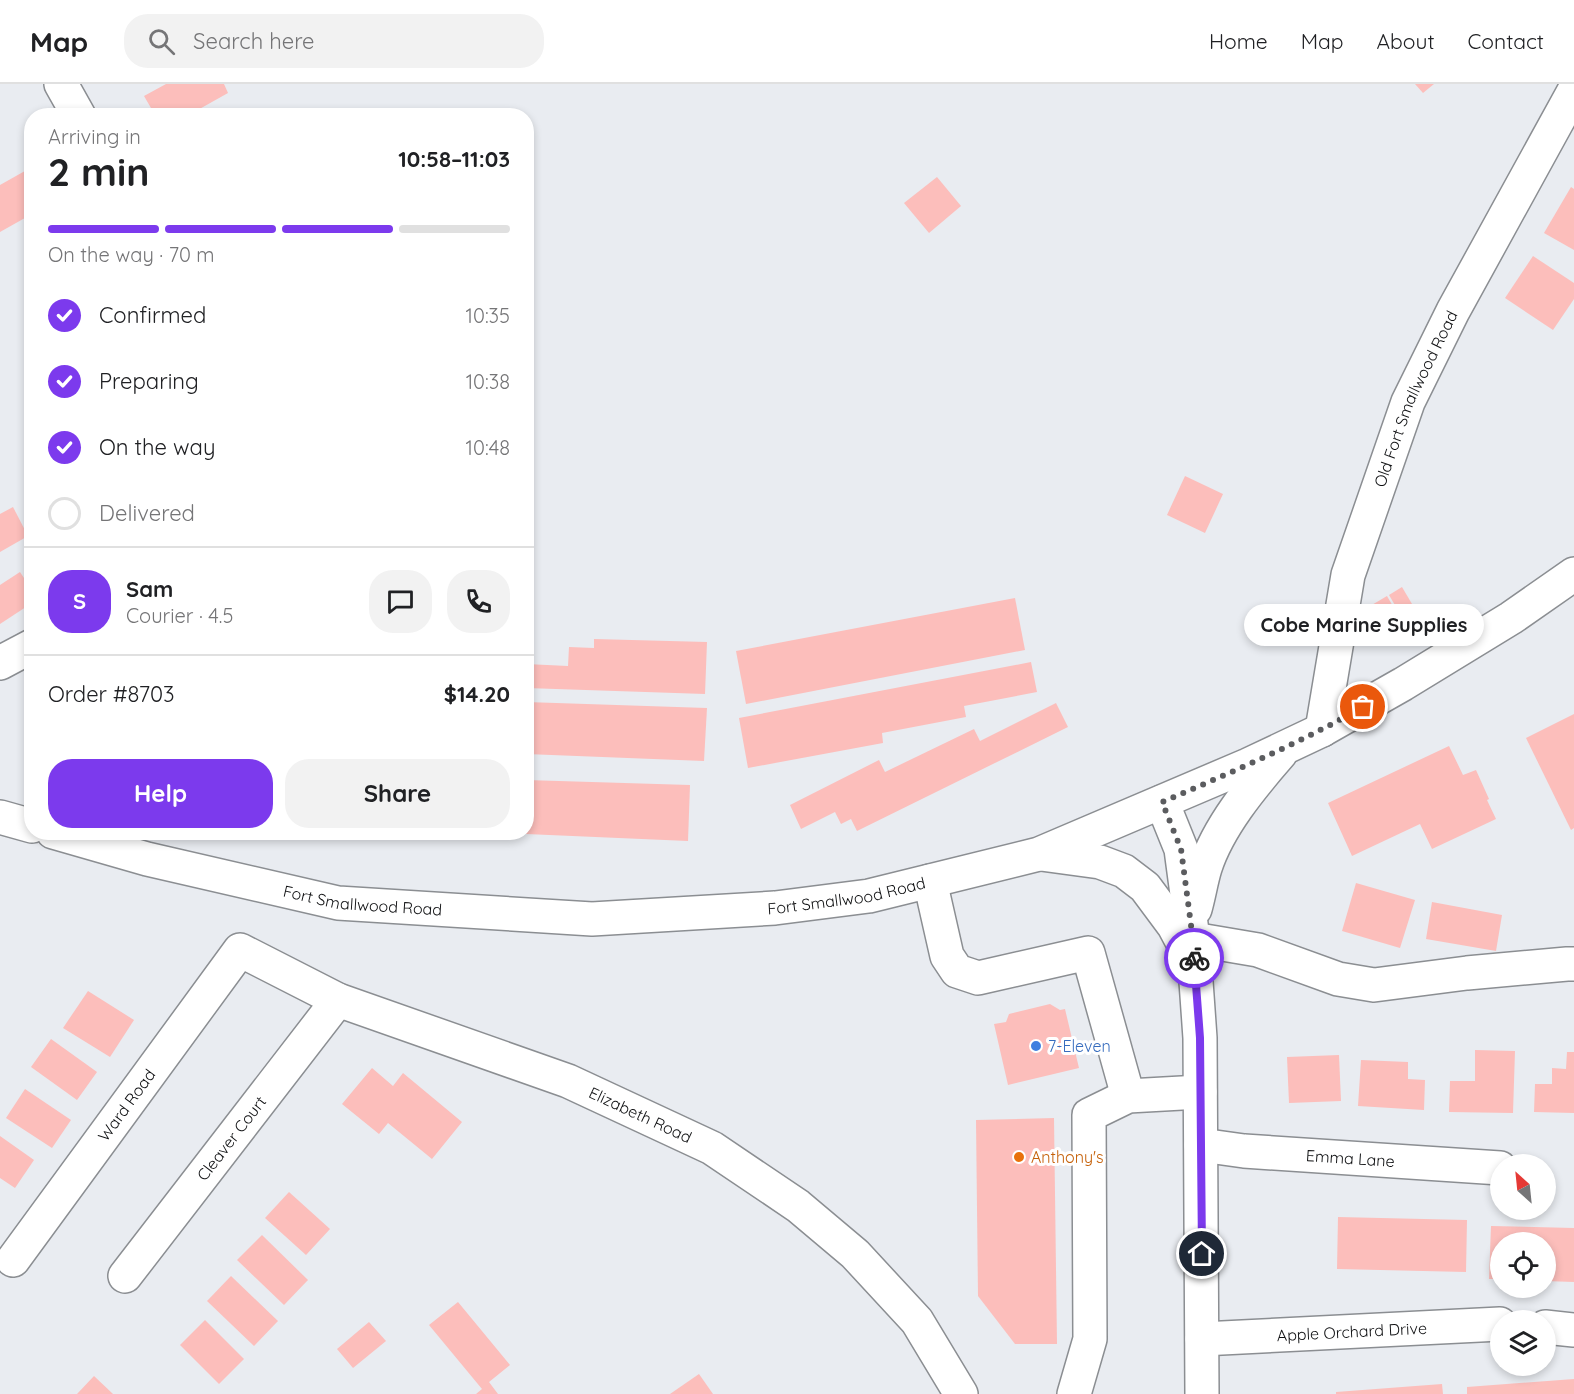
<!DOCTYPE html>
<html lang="en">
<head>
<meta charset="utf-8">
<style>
  body { margin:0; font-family:Quicksand,sans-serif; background:#f2f2f2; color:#202124; height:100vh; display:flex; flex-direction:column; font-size:22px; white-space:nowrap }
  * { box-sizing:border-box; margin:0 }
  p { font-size:20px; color:#757577 }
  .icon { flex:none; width:33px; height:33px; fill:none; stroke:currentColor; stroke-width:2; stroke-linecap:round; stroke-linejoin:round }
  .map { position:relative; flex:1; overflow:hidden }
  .drawer { position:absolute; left:24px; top:24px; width:510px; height:732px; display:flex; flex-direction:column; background:#fff; border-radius:24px; box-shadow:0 3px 9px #0003 }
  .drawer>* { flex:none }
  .needle { width:39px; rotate:333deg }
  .tools { position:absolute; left:1490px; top:1070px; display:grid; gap:12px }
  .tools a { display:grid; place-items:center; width:66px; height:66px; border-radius:50%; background:#fff; box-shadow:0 3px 9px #0003; font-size:30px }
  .pin { position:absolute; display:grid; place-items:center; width:51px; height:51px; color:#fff; margin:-26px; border:3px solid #fff; border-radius:50%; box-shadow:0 2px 6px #0007 }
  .courier { position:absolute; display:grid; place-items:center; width:60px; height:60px; margin:-30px; border:4px solid #7c3aed; border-radius:50%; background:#fff; color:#222; box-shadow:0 2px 8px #0007 }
  .bubble { position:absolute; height:42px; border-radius:21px; background:#fff; box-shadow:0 3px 9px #0003; font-size:20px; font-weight:700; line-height:42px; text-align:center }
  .head em { font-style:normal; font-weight:700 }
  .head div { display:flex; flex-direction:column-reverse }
  .head { display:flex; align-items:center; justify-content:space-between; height:102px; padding:0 24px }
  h1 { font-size:39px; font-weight:700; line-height:45px }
  .bar { display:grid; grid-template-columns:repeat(4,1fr); gap:9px 6px; align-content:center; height:72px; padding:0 24px }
  .bar i { height:8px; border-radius:4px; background:#e0e0e0 }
  .bar .current { background:#7c3aed }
  .bar p { grid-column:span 4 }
  .line { display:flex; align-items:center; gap:15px; padding:0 24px; border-top:2px solid #e0e0e0 }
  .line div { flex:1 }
  .round { display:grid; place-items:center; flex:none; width:63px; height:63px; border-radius:24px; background:#f2f2f2 }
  ol { padding:0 24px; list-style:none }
  li { display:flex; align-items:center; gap:18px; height:66px }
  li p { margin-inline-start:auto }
  li .icon { padding:6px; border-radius:50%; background:#7c3aed; color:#fff; stroke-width:4 }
  li:last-child { color:#757577 }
  li i { width:33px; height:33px; border:3px solid #e0e0e0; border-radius:50% }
  .primary-button { display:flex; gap:12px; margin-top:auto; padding:12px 24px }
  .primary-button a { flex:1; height:69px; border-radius:24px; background:#7c3aed; color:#fff; font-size:24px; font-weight:700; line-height:69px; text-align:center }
  .primary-button a+a { background:#f2f2f2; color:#202124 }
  header { display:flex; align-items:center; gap:36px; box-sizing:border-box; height:84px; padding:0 30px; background:#fff; border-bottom:2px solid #e0e0e0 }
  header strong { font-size:28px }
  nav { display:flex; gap:33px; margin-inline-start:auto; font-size:21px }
  .search { width:420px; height:54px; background:#f2f2f2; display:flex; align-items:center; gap:15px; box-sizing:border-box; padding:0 21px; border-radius:24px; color:#757577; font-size:22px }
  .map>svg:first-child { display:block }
</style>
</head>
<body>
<header>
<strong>Map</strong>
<div class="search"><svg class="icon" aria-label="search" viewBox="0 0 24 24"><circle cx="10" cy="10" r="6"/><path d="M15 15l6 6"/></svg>Search here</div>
<nav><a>Home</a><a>Map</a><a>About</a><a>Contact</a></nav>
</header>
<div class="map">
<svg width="1574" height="1310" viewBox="0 0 1574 1310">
  <rect width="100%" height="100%" fill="#e9ecf1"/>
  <!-- building -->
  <g fill="#fcbebb">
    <path d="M166,0H224L228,9L187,32H138L151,24L144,12Z"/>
    <path d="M1415,0H1434L1423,9Z"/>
    <path d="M32,83V130L0,148V101Z"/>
    <path d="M937,93L961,122L929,149L904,119Z"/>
    <path d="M1571,103L1574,105V166L1544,149Z"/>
    <path d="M1533,172L1574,199V215L1553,246L1505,214Z"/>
    <path d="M1185,392L1223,410L1205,449L1167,431Z"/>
    <path d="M13,423L28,452L0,468V430Z"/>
    <path d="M20,488L32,506V519L0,540V501Z"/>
    <path d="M1402,503L1422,537L1409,545L1389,511Z"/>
    <path d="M1387,512L1398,531L1377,544L1365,525Z"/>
    <path d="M1015,514L1025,566L746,620L736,567Z"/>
    <path d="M594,555L707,558L705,610L526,604V580L568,582L569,563L594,564Z"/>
    <path d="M1031,578L1037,608L964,622L966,633L882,649L883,659L748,684L739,634Z"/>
    <path d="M526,618L707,624L704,677L526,670Z"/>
    <path d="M1056,619L1068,643L857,747L851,735L841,740L835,728L801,745L790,721L879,676L885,688L974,645L980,657Z"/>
    <path d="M1574,630V744L1571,746L1526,654Z"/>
    <path d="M1449,662L1463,691L1476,686L1489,715L1487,716L1496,735L1432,765L1420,740L1352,772L1328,719Z"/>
    <path d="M526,696L690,701L688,757L526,750Z"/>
    <path d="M1356,799L1415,816L1400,864L1342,847Z"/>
    <path d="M1432,818L1502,831L1496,867L1426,855Z"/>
    <path d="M88,907L134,936L110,973L63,944Z"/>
    <path d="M1050,920L1060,926L1065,925L1079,984L1008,1001L994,940L1006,938L1009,930Z"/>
    <path d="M51,955L97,988L77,1016L31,983Z"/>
    <path d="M1475,966L1515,967L1513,1029L1449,1028L1450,997H1475Z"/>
    <path d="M1567,968H1574V1029L1534,1028L1535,1000H1552V984L1566,985Z"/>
    <path d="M1339,971L1341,1017L1289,1019L1287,973Z"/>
    <path d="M1361,976L1408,978V995L1425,996L1424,1026L1358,1022Z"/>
    <path d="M372,984L393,1002L403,989L462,1038L432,1075L388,1039L379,1050L342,1020Z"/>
    <path d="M25,1005L71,1036L52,1064L6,1034Z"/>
    <path d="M1054,1034L1057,1260H1015L978,1212L976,1036Z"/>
    <path d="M0,1052L34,1076L15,1104L0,1094Z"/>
    <path d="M289,1108L330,1145L306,1171L265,1134Z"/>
    <path d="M1338,1133L1467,1136L1466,1188L1337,1185Z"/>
    <path d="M1491,1142L1574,1144V1198L1545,1197V1158H1500V1195H1489Z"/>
    <path d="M262,1151L308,1196L284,1221L237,1176Z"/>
    <path d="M231,1192L278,1237L254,1262L207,1217Z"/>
    <path d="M458,1218L510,1281L489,1298L498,1310H476L482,1305L429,1241Z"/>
    <path d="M205,1236L244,1275L219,1300L180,1261Z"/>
    <path d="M369,1238L386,1257L353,1284L337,1265Z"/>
    <path d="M699,1290L713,1310H670Z"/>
    <path d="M94,1292L113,1310H77Z"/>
    <path d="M1574,1295V1310H1467V1303Z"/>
    <path d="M1442,1300L1443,1310H1336V1308Z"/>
  </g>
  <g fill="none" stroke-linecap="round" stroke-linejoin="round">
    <!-- minor casing -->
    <g stroke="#8b8e92" stroke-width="36">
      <g id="minor">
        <path d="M61,0L79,32"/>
        <path d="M0,579L32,562"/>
        <path id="s1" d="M1322,646L1348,491L1408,318L1453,227L1574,7"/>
        <path d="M930,797L947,872L957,887L978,894L1088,869L1128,1012"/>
        <path d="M1193,855L1258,866L1338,895L1374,901L1467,889L1567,880H1574"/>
        <path id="s2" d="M1201,1061L1244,1067L1500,1084"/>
        <path id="s3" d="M13,1176L240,866L338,916L568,997L712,1064L798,1122L855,1170L917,1237L961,1310"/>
        <path id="s4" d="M125,1192L338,916"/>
        <path d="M1545,1243L1574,1246"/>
        <path id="s5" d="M1202,1255L1500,1240"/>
        <path d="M1074,1310L1090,1255L1089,1031L1128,1012L1200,1008"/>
      </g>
    </g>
    <!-- major casing -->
    <g stroke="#8b8e92" stroke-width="36">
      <g id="major">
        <path d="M1162,718L1181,765L1193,855L1200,954L1202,1310"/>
        <path d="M0,733L32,742"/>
        <path id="s6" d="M53,748L147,775L338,819L592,835L775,824L869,812L1039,770L1248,681L1322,646L1403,600L1511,534L1574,490"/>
        <path d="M1041,770L1100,778L1124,787L1145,803L1174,842L1190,872"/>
        <path d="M1195,825C1199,811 1201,797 1205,784C1218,743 1252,702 1280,670"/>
      </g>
    </g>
    <!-- minor -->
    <use href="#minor" stroke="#fff" stroke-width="33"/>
    <!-- major -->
    <use href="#major" stroke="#fff" stroke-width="33"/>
  </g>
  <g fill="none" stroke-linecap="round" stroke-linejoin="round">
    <!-- done -->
    <path stroke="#5b5c5f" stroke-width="6" stroke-dasharray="0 10.8" d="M1194,874L1191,841L1181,765L1162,718C1230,689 1298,660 1363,623"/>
    <!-- route -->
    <path stroke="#7c3aed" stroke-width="8" d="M1194,874L1200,954L1202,1170"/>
  </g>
  <!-- markers -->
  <circle fill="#3f7fe0" stroke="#fff" stroke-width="2" cx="1036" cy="962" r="6"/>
  <circle fill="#e8710a" stroke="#fff" stroke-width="2" cx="1019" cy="1073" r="6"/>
  <g text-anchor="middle" stroke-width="6" stroke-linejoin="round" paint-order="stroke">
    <!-- street labels -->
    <g font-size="16" fill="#0e0f11" stroke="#fff">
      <text dy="6" stroke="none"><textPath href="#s1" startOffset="346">Old Fort Smallwood Road</textPath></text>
      <text dy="6" stroke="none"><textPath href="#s6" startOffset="804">Fort Smallwood Road</textPath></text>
      <text dy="6" stroke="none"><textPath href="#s6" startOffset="318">Fort Smallwood Road</textPath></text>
      <text dy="6" stroke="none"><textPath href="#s3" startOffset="192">Ward Road</textPath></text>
      <text dy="6" stroke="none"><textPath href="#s3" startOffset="818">Elizabeth Road</textPath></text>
      <text dy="6" stroke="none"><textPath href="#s4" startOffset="174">Cleaver Court</textPath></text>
      <text dy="6" stroke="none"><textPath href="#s2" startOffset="150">Emma Lane</textPath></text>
      <text dy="6" stroke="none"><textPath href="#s5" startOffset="150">Apple Orchard Drive</textPath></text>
    </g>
    <!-- shop labels -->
    <g font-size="16" fill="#366cbe" stroke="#fff" text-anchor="start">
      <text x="1048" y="968">7-Eleven</text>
    </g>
    <!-- food labels -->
    <g font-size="16" fill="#c56008" stroke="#fff" text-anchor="start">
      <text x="1031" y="1079">Anthony's</text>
    </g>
  </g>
</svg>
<div class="tools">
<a><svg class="needle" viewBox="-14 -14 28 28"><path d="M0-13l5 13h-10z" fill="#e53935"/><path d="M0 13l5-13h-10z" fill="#757577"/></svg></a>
<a><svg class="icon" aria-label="locate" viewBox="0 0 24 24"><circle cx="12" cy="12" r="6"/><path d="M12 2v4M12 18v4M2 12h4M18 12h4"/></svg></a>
<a><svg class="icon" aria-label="layers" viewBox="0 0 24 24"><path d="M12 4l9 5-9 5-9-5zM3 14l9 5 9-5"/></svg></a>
</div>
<div class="pin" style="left:1363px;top:623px;background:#ea580c"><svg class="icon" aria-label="bag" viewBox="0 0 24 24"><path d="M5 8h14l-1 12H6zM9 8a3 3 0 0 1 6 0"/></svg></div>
<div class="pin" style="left:1202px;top:1170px;background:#1f2937"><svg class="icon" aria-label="home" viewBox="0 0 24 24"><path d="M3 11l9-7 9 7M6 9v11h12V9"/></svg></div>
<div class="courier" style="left:1194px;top:874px"><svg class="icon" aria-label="bike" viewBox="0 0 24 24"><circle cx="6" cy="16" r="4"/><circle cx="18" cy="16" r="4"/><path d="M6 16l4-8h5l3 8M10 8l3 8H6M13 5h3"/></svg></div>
<div class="bubble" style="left:1244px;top:520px;width:240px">Cobe Marine Supplies</div>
<section class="drawer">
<div class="head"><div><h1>2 min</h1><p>Arriving in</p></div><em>10:58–11:03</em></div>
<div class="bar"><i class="current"></i><i class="current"></i><i class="current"></i><i></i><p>On the way · 70 m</p></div>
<ol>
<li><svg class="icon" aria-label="check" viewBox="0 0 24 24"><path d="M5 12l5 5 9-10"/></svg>Confirmed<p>10:35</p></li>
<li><svg class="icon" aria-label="check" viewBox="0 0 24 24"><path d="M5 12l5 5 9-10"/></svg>Preparing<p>10:38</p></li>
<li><svg class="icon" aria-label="check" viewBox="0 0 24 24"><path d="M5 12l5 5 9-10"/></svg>On the way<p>10:48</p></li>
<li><i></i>Delivered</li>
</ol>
<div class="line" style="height:108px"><b class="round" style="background:#7c3aed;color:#fff">S</b><div><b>Sam</b><p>Courier · 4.5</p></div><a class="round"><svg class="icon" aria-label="chat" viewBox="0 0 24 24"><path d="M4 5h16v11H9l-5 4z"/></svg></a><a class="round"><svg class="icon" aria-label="phone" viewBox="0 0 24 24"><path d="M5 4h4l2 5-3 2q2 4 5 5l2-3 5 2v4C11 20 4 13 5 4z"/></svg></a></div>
<div class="line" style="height:78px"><div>Order #8703</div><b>$14.20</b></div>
<div class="primary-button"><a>Help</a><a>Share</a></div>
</section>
</div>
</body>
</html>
